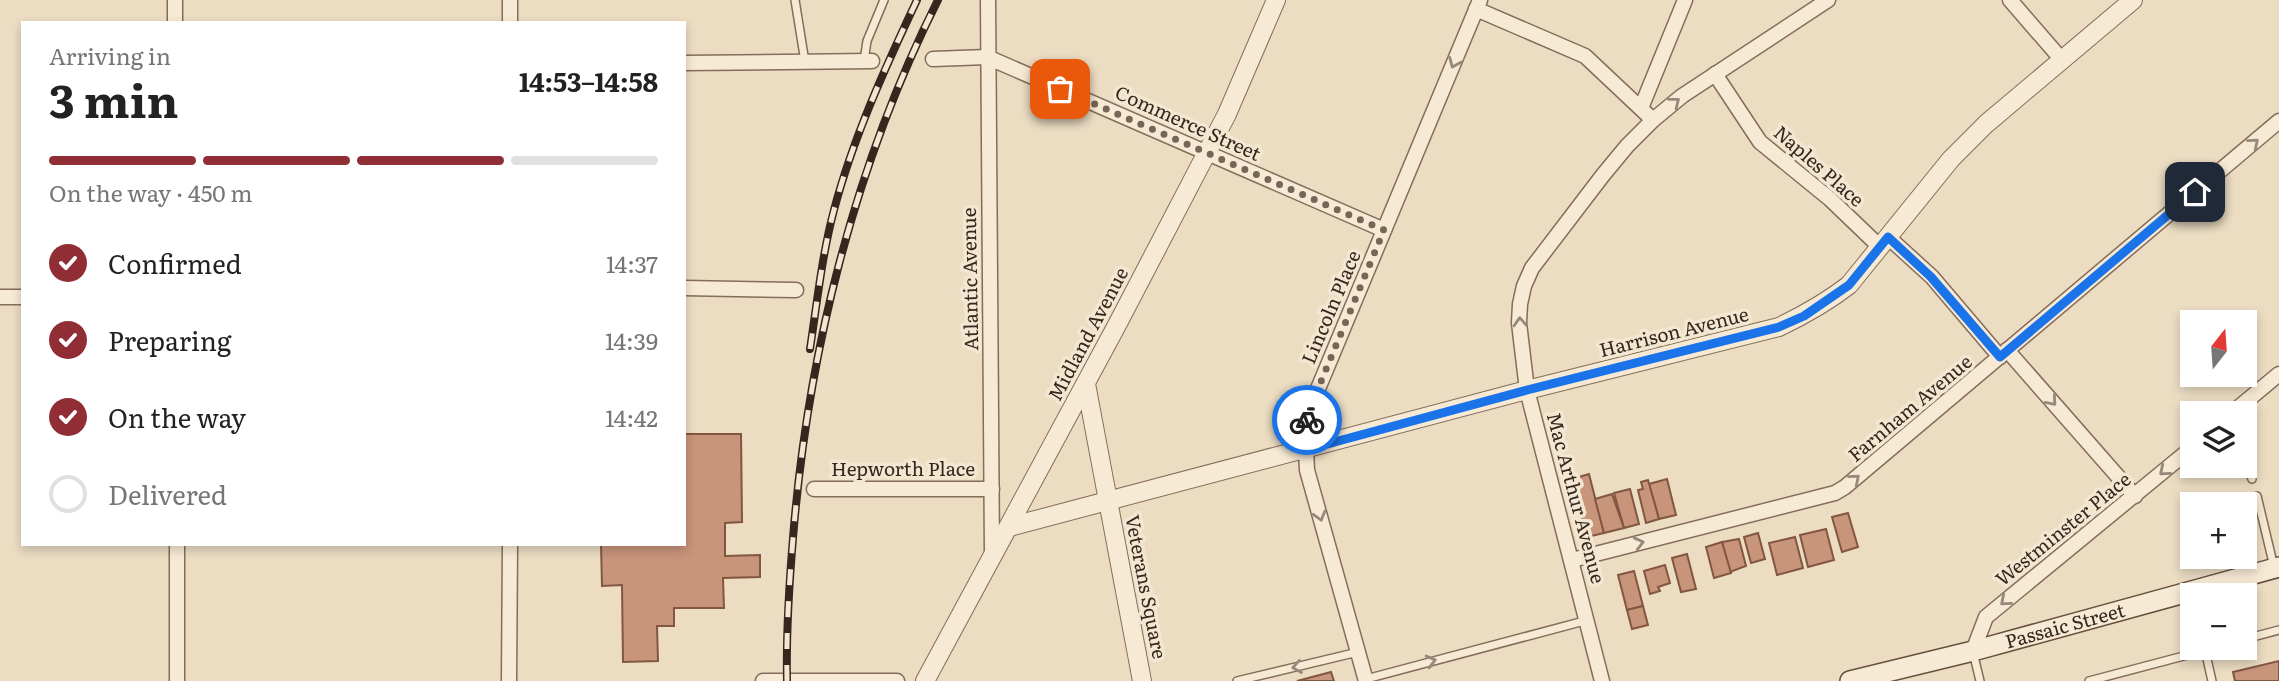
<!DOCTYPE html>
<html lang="en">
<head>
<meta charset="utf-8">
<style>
  body { margin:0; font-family:Literata,serif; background:#f2f2f2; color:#222; height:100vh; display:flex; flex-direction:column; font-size:26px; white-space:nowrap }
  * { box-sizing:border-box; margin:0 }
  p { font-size:23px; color:#767676 }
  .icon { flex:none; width:38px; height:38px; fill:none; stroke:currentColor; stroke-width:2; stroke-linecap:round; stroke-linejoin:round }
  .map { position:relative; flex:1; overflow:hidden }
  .drawer { position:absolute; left:21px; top:21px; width:665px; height:525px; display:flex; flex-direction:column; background:#fff; border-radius:0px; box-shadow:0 4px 10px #0003 }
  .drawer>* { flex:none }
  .needle { width:46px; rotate:17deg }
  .fabs { position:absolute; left:2180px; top:310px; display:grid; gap:14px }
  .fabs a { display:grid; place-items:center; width:77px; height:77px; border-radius:0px; background:#fff; box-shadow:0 4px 10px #0003; font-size:35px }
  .pin { position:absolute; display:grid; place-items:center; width:60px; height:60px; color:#fff; margin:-30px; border-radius:14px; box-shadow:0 4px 10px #0006 }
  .courier { position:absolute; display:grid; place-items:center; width:70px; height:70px; margin:-35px; border:5px solid #1a73e8; border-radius:50%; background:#fff; color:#222; box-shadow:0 2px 9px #0007 }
  .overview em { font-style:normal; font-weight:700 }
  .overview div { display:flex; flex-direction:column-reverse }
  .overview { display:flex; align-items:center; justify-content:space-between; height:119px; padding:0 28px }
  h1 { font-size:46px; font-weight:700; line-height:52px }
  .bar { display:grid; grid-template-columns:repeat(4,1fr); gap:10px 7px; align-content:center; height:84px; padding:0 28px }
  .bar i { height:9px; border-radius:5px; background:#e0e0e0 }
  .bar .selected { background:#902d35 }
  .bar p { grid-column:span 4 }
  ol { padding:0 28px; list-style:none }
  li { display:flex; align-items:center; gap:21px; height:77px }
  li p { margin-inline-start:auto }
  li .icon { padding:7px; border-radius:50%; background:#902d35; color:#fff; stroke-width:4 }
  li:last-child { color:#767676 }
  li i { width:38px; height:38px; border:4px solid #e0e0e0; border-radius:50% }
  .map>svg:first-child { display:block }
</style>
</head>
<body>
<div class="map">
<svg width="2279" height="681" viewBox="0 0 2279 681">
  <rect width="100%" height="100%" fill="#ebdcc2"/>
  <!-- building -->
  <g fill="#c8947a" stroke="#825641" stroke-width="2">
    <path d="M684,434H741L742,522L725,523V556L760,555V577L723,578L724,608H674V626H657L658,661L623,662L622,585L602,586L601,544H684Z"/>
    <path d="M1589,474L1604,533L1587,537L1572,479Z"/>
    <path d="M1667,479L1676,515L1659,519L1649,484Z"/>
    <path d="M1648,480L1659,519L1646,523L1638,490L1643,489L1641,482Z"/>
    <path d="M1630,489L1639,524L1624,528L1614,493Z"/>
    <path d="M1612,494L1624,528L1604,533L1595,499Z"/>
    <path d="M1848,513L1858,547L1842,552L1832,517Z"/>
    <path d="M1826,529L1834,560L1808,567L1800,535Z"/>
    <path d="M1758,533L1765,559L1751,563L1744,537Z"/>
    <path d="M1795,537L1803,568L1777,575L1769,543Z"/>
    <path d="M1739,539L1746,566L1730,572L1722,542Z"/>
    <path d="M1722,542L1731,573L1714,578L1706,547Z"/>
    <path d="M1687,554L1696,589L1681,592L1672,558Z"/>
    <path d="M1665,565L1670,583L1658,587L1660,591L1650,594L1644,571Z"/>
    <path d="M1634,571L1643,606L1627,610L1618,575Z"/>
    <path d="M1643,606L1648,625L1632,629L1627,610Z"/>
    <path d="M2279,661V681H2235L2233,672Z"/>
    <path d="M1331,672L1334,681H1297Z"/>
  </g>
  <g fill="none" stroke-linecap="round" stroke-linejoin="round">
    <!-- service casing -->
    <g stroke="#846d5a" stroke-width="10">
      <g id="service">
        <path d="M795,0L805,62"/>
        <path d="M864,61L867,41L884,0"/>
        <path d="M2245,459L2252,479"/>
        <path d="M2257,496L2274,567"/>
        <path d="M2245,639L2279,630"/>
        <path d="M2205,650L2212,681"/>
        <path d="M1973,652L1980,681"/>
        <path d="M1366,679L1588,620"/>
        <path d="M1237,681L1358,652"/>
        <path d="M2089,681L2214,648"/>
      </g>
    </g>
    <!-- minor casing -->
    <g stroke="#846d5a" stroke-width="17">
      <g id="minor">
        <path d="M175,0V23"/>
        <path d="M510,0V23"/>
        <path d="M988,0L992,556"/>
        <path d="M2010,0L2062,60"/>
        <path d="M1476,9L1585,56L1653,120"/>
        <path d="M933,59L987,57L1384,230"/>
        <path d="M684,63L872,61"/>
        <path d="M1715,74L1760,142L1830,199L1880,247"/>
        <path d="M1641,108L1685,0"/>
        <path d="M1888,237L1932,277L2000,357"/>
        <path d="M684,288L796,290"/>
        <path d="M0,297H23"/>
        <path d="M2007,350L2135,496"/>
        <path d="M2232,413L2279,374"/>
        <path d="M814,489H992"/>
        <path d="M177,544V681"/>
        <path d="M1572,560L1835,493L1845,487L2279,121"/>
        <path d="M1973,651L1986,617L2193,447"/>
        <path d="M509,681L510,544"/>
        <path d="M763,681H897"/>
        <path d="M1366,681L1307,470L1305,430L1310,408L1480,0"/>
        <path d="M1602,681L1527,390L1519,323L1520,304L1524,286L1532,268L1603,175L1627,146L1653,120L1682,96L1828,0"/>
      </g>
    </g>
    <!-- tertiary casing -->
    <g stroke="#846d5a" stroke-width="20">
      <g id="tertiary">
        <path d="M1086,384L1142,681"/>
        <path d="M1009,527L1527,390L1779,327C1804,315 1827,302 1849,285L1951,159L1986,124L2133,0"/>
        <path d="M925,681L1117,325L1227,114L1276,0"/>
      </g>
    </g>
    <!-- secondary casing -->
    <g stroke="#664f3d" stroke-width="22">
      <g id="secondary">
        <path id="s1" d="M1850,681L1973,651L2279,567"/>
      </g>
    </g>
    <!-- service -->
    <use href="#service" stroke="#f7ead5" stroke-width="7"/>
    <!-- minor -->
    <use href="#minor" stroke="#f7ead5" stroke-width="14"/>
    <!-- tertiary -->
    <use href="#tertiary" stroke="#f7ead5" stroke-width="18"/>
    <!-- secondary -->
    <use href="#secondary" stroke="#f7ead5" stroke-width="19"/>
    <!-- rail casing -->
    <g stroke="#35271e" stroke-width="8">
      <g id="rail">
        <path d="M810,349C817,303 822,255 834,210C853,138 885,68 917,0"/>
        <path d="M787,681C786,633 789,586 793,538C808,352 854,167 938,0"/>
      </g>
    </g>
    <!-- rail -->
    <use href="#rail" stroke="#f3e7d1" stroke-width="5" stroke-dasharray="16" stroke-linecap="butt"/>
  </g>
  <!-- one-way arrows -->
  <defs><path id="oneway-chevron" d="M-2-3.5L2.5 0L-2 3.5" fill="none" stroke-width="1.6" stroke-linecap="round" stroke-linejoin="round" transform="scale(1.75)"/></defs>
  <g stroke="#96887a">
    <use href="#oneway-chevron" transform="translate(1454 63) rotate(113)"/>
    <use href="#oneway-chevron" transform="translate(1675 102) rotate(-38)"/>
    <use href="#oneway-chevron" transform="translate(2254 143) rotate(-40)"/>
    <use href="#oneway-chevron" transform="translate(1520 322) rotate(-93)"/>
    <use href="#oneway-chevron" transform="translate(2052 401) rotate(49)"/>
    <use href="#oneway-chevron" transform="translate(2164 471) rotate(140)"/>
    <use href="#oneway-chevron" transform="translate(1855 479) rotate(-40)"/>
    <use href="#oneway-chevron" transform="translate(1320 516) rotate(74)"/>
    <use href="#oneway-chevron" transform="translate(1639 543) rotate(-14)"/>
    <use href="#oneway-chevron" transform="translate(2005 601) rotate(139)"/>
    <use href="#oneway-chevron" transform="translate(1431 661) rotate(-15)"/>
    <use href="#oneway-chevron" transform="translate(1297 667) rotate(170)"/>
  </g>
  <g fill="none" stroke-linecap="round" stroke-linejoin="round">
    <!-- done -->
    <path stroke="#756657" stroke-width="7" stroke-dasharray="0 12.6" d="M1060,89L1384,230L1310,408L1307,420"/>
    <!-- route -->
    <path stroke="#1a73e8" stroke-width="9" d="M1307,420L1305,450L1527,390L1779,327L1804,316L1849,285L1888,237L1931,277L2000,357L2195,192"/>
  </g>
  <g text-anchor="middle" stroke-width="7" stroke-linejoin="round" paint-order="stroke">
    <!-- street labels -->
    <g font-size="19" fill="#35271e" stroke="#f3e7d1">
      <text transform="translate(1188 123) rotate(24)" y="7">Commerce Street</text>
      <text transform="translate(1819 166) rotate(41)" y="7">Naples Place</text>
      <text transform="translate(970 279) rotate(-91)" y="7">Atlantic Avenue</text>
      <text transform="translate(1331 307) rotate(-67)" y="7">Lincoln Place</text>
      <text transform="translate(1674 332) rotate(-14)" y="7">Harrison Avenue</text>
      <text transform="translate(1088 334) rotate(-62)" y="7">Midland Avenue</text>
      <text transform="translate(1910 408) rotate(-40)" y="7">Farnham Avenue</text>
      <text x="903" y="476">Hepworth Place</text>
      <text transform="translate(1576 498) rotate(75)" y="7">Mac Arthur Avenue</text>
      <text transform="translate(2063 529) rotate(-39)" y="7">Westminster Place</text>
      <text transform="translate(1146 587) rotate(79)" y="7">Veterans Square</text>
      <text dy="7" stroke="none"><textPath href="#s1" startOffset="222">Passaic Street</textPath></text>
    </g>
  </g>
</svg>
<div class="fabs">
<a><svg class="needle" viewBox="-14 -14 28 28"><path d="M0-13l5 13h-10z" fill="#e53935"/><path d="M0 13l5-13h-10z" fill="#767676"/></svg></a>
<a><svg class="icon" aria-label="layers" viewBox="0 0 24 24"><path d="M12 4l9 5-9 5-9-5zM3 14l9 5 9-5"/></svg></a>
<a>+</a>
<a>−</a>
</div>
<div class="pin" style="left:1060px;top:89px;background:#ea580c"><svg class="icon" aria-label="bag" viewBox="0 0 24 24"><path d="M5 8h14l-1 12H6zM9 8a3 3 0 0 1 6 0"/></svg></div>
<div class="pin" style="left:2195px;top:192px;background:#1f2937"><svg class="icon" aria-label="home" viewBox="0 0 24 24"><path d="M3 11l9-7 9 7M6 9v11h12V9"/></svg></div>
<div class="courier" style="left:1307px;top:420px"><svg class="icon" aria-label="bike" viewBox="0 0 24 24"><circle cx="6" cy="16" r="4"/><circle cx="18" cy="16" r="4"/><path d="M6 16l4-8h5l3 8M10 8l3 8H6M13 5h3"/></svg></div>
<section class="drawer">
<div class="overview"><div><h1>3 min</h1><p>Arriving in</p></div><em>14:53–14:58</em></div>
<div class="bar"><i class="selected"></i><i class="selected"></i><i class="selected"></i><i></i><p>On the way · 450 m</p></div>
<ol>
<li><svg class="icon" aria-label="check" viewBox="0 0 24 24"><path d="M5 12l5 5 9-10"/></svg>Confirmed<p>14:37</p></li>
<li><svg class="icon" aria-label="check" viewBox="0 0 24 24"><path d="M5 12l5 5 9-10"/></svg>Preparing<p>14:39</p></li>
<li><svg class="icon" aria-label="check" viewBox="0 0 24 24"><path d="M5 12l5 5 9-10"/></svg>On the way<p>14:42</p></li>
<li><i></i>Delivered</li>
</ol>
</section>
</div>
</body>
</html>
